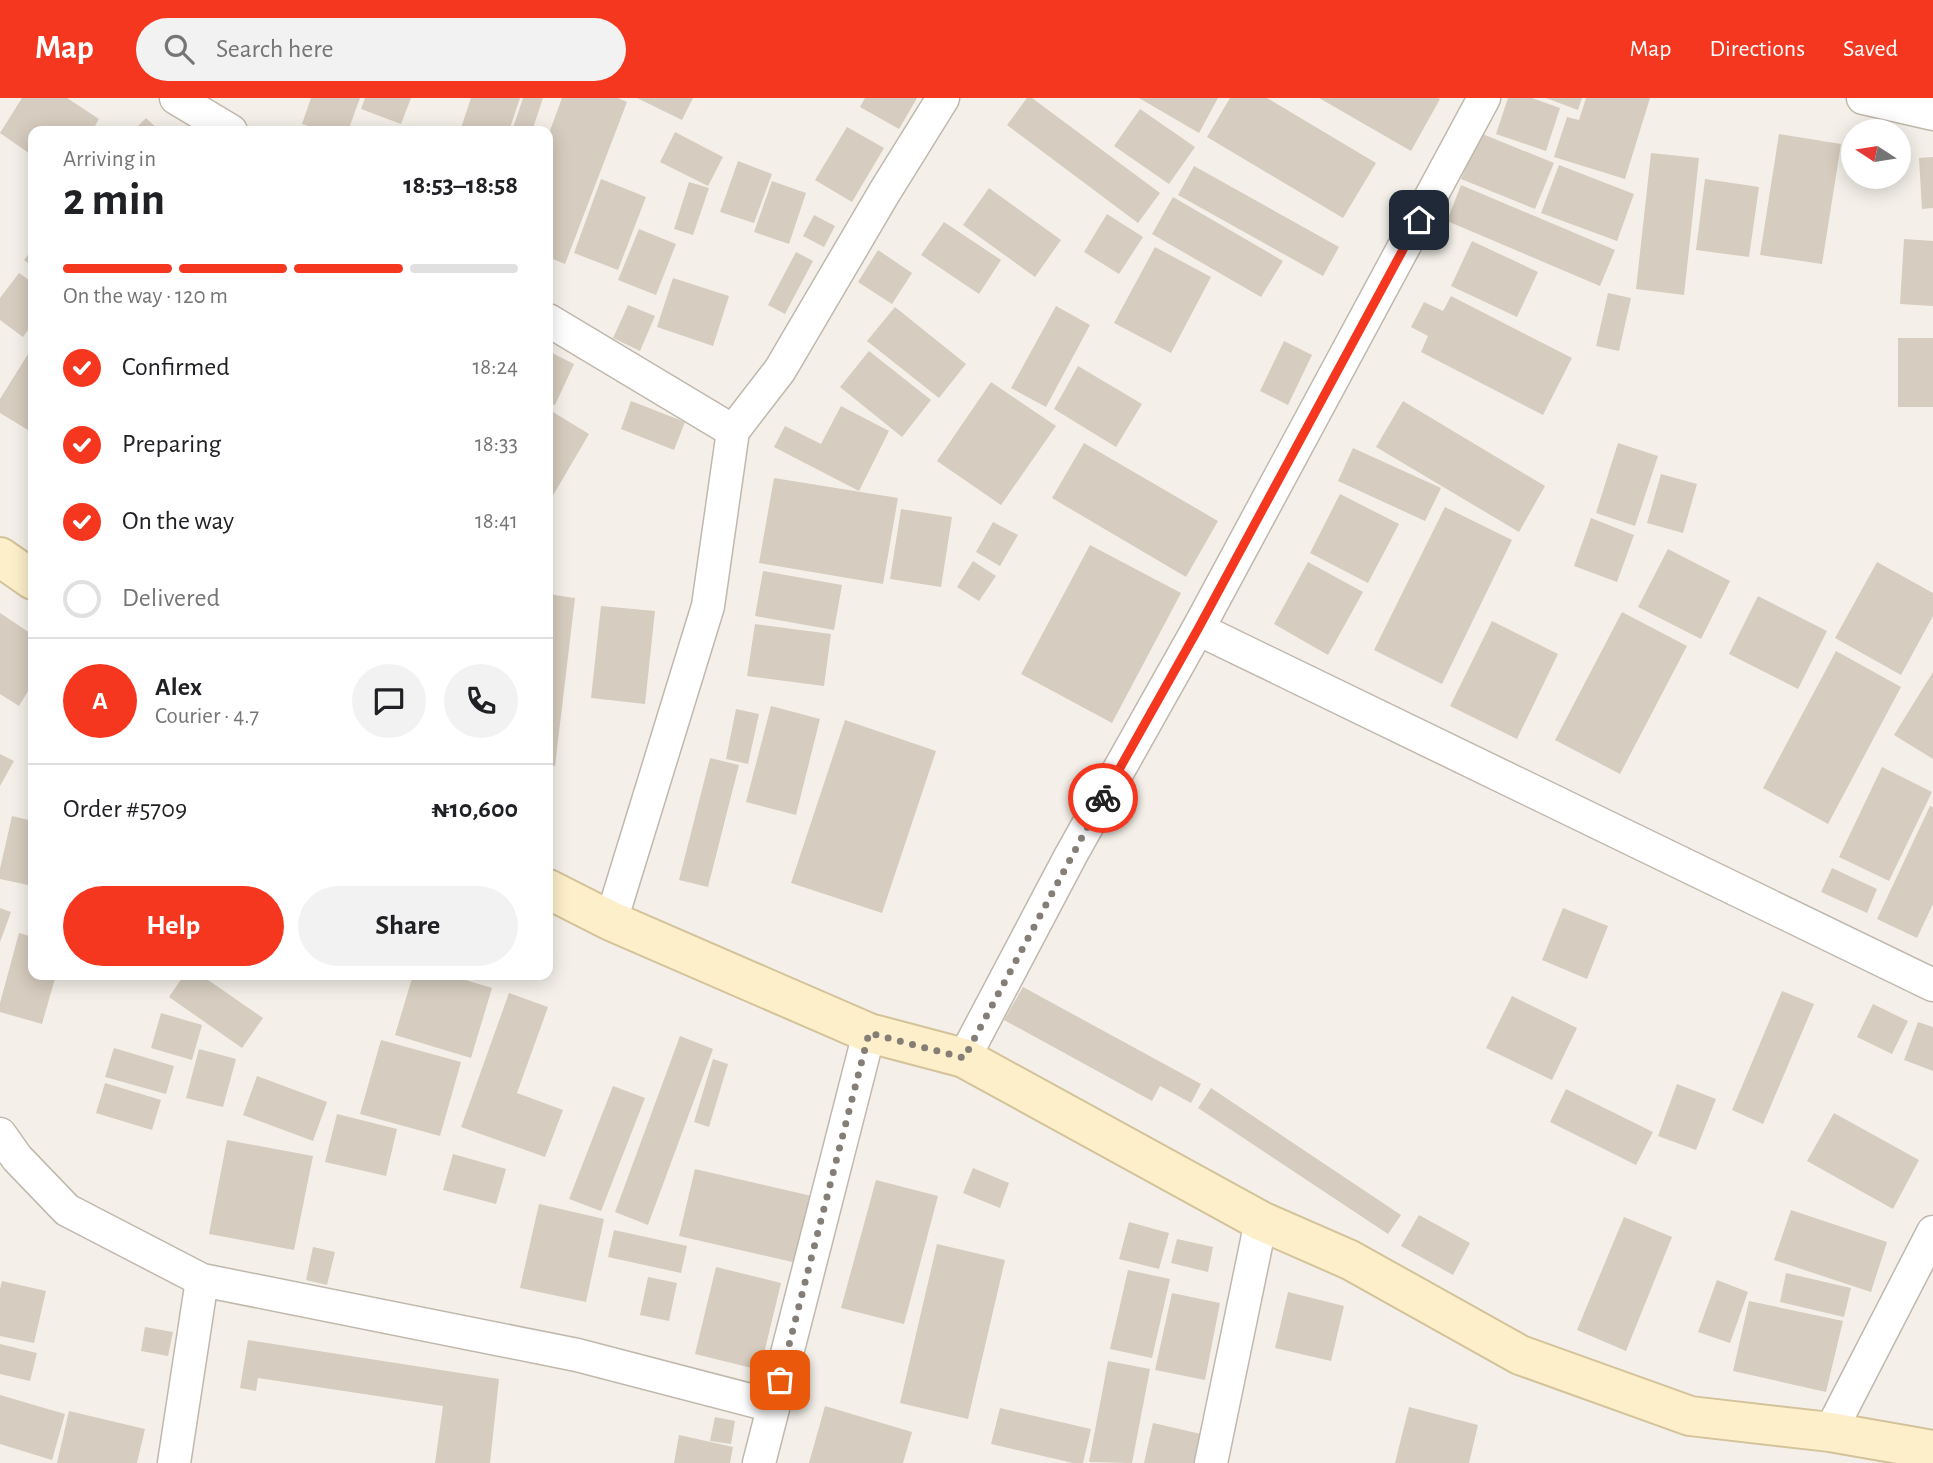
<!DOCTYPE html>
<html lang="en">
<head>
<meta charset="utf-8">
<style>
  body { margin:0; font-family:"Alegreya Sans",sans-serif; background:#f2f2f2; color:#202124; height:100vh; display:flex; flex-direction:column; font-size:26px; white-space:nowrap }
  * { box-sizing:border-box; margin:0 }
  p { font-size:23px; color:#757577 }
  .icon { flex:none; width:38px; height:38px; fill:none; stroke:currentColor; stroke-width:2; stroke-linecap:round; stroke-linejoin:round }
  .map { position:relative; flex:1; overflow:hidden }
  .panel { position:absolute; left:28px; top:28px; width:525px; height:854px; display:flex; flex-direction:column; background:#fff; border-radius:14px; box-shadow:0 4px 18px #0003 }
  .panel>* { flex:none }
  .needle { width:46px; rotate:282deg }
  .fabs { position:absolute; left:1841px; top:21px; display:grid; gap:14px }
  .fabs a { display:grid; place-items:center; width:70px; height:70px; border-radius:50%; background:#fff; box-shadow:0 4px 18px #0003; font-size:35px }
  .pin { position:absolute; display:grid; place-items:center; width:60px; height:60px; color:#fff; margin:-30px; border-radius:14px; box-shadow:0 4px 10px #0006 }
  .courier { position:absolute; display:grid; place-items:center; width:70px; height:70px; margin:-35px; border:5px solid #f53720; border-radius:50%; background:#fff; color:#222; box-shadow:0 2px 9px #0007 }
  .summary em { font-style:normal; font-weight:700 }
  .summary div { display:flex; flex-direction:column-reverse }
  .summary { display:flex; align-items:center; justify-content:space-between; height:119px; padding:0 35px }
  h1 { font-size:46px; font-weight:700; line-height:52px }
  .bar { display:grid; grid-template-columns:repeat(4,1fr); gap:10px 7px; align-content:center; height:84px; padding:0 35px }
  .bar i { height:9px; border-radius:5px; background:#e0e0e0 }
  .bar .current { background:#f53720 }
  .bar p { grid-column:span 4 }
  .line { display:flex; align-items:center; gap:18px; padding:0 35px; border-top:2px solid #e0e0e0 }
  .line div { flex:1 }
  .round { display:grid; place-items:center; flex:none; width:74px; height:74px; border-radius:37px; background:#f2f2f2 }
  ol { padding:0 35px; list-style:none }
  li { display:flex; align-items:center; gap:21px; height:77px }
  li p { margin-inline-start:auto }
  li .icon { padding:7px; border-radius:50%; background:#f53720; color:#fff; stroke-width:4 }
  li:last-child { color:#757577 }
  li i { width:38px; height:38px; border:4px solid #e0e0e0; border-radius:50% }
  .cta { display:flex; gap:14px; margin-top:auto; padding:14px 35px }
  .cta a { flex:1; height:80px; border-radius:42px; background:#f53720; color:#fff; font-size:28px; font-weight:700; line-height:80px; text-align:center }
  .cta a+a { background:#f2f2f2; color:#202124 }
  header { display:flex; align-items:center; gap:42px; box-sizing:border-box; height:98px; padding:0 35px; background:#f53720; color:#fff }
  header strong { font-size:33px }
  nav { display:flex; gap:38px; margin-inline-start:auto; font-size:24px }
  .search { width:490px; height:63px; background:#f2f2f2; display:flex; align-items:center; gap:18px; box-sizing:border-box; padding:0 24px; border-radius:38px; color:#757577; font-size:26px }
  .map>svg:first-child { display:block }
</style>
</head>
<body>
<header>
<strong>Map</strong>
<div class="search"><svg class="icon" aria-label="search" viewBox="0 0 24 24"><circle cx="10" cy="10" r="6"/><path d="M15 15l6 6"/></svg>Search here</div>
<nav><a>Map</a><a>Directions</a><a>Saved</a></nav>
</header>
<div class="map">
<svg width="1933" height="1365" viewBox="0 0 1933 1365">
  <rect width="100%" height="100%" fill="#f4f0e9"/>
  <!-- building -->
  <g fill="#d6ccbf">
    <path d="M22,0H67L99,21L92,33H33V58L0,35Z"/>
    <path d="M311,0H360L348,33H324L302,26Z"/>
    <path d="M365,0H411L401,26L361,11Z"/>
    <path d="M471,0H520L509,33H460Z"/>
    <path d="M523,0H543L532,33H512Z"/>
    <path d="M562,0H618L627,4L565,166L548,159V38Z"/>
    <path d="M637,0H693L682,22Z"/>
    <path d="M865,0H917L899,31L860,9Z"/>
    <path d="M1027,0H1032L1160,95L1138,125L1007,27Z"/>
    <path d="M1139,0H1218L1199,35Z"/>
    <path d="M1230,0H1267L1376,65L1343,120L1207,39Z"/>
    <path d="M1319,0H1437L1440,1L1411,53Z"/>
    <path d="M1508,0H1532L1560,10L1546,53L1496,36Z"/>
    <path d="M1546,0H1582L1578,12Z"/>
    <path d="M1586,0H1650L1625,81L1554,59L1567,19L1579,22Z"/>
    <path d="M1140,11L1195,49L1169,86L1114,48Z"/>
    <path d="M146,20L160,33H133Z"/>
    <path d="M847,29L884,50L852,104L815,82Z"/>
    <path d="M675,34L723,59L708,88L660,64Z"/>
    <path d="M1480,35L1554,65L1535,111L1461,81Z"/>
    <path d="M1779,36L1841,46L1822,166L1760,157Z"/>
    <path d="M1852,48H1853V70L1848,69Z"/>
    <path d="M1651,55L1699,60L1684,197L1636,191Z"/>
    <path d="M1933,59V110L1922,111L1919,60Z"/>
    <path d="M738,63L772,76L754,125L720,114Z"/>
    <path d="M1559,67L1634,96L1617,143L1541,115Z"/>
    <path d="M1194,68L1339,149L1323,178L1178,97Z"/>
    <path d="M601,81L646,99L618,172L574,155Z"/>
    <path d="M1705,81L1759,89L1749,159L1696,152Z"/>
    <path d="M772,83L806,95L789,146L754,134Z"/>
    <path d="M689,84L709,90L693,137L674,131Z"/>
    <path d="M1461,87L1615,152L1600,188L1447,123Z"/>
    <path d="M989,90L1061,142L1035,179L963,127Z"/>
    <path d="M1173,99L1283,163L1261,199L1152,136Z"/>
    <path d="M1107,116L1143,139L1119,176L1084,154Z"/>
    <path d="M814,117L835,128L824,149L803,138Z"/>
    <path d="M944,124L1001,162L979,196L921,157Z"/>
    <path d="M639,131L676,146L656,197L618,182Z"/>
    <path d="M1904,141L1933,143V208L1900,206Z"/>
    <path d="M1472,143L1538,174L1517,219L1451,188Z"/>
    <path d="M1155,149L1211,179L1171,255L1114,225Z"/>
    <path d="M33,150V169L24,162Z"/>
    <path d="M878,152L912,175L892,206L858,184Z"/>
    <path d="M796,154L813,163L785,216L768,207Z"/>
    <path d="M19,175L33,185V225L23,239L0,222V200Z"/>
    <path d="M673,180L729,198L713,248L657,229Z"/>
    <path d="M1608,195L1631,200L1619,253L1596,248Z"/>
    <path d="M1451,198L1572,260L1543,317L1421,254L1428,238L1411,229L1424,204L1443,213Z"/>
    <path d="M628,207L655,218L640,253L613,240Z"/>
    <path d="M1056,208L1090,227L1046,309L1011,290Z"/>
    <path d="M895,209L966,266L939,300L867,243Z"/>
    <rect x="1898" y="240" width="35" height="69"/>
    <path d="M1284,243L1312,257L1288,307L1260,293Z"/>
    <path d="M33,248V323L28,332L0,315V301Z"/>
    <path d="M548,253L574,266L555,307L548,304Z"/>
    <path d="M869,253L931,302L902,339L840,289Z"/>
    <path d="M1078,268L1142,306L1116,349L1054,311Z"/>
    <path d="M991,284L1056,328L1001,407L937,363Z"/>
    <path d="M631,303L685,324L674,352L621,331Z"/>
    <path d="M1403,303L1545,388L1519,434L1376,349Z"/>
    <path d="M841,308L889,333L859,393L774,349L785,328L821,346Z"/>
    <path d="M548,311L589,336L548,406Z"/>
    <path d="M1084,345L1218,423L1186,479L1052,400Z"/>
    <path d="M1618,345L1658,358L1635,428L1596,415Z"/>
    <path d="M1353,350L1441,390L1425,423L1338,383Z"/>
    <path d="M1661,376L1697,386L1683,435L1647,425Z"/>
    <path d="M774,380L898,400L883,486L759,465Z"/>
    <path d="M1340,396L1399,426L1368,485L1310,455Z"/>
    <path d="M1445,409L1512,442L1442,586L1374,552Z"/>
    <path d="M901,411L952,419L941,489L890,481Z"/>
    <path d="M1591,420L1634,437L1617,484L1574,468Z"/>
    <path d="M993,424L1018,437L1000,468L976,454Z"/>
    <path d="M1090,447L1181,495L1112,625L1021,576Z"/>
    <path d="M1668,451L1730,483L1701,541L1638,509Z"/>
    <path d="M973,463L996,478L979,503L957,489Z"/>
    <path d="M1308,464L1363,494L1328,557L1274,526Z"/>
    <path d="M1877,464L1933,495V518L1901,577L1835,540Z"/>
    <path d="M763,473L842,487L834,532L755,518Z"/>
    <path d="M548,496L575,500L555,668H548Z"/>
    <path d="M1758,498L1827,533L1798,591L1729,556Z"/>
    <path d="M601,508L655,513L645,606L591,600Z"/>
    <path d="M1622,514L1687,548L1620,676L1555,642Z"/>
    <path d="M0,515L33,537V585L19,608L0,596Z"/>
    <path d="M1492,523L1558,556L1517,641L1450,608Z"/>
    <path d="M755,526L831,536L824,588L747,578Z"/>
    <path d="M1836,553L1901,589L1828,726L1763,690Z"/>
    <path d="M1933,574V661L1894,637Z"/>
    <path d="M771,608L820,621L796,717L746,704Z"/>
    <path d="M736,611L759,616L748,666L726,661Z"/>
    <path d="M845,622L936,653L882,815L791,785Z"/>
    <path d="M0,656L14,663L0,688Z"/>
    <path d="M710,660L739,667L708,789L679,782Z"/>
    <path d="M1882,669L1932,694L1889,783L1839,759Z"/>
    <path d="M1930,708L1933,709V806L1917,840L1877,821Z"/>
    <path d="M12,718L33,723V788L0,781V771Z"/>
    <path d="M1832,770L1877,791L1867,815L1821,794Z"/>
    <path d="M0,810L11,814L0,844Z"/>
    <path d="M1563,810L1608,828L1587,881L1542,862Z"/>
    <path d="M19,835L33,839V877H56L42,926L0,914V905Z"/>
    <path d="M184,877H201L263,920L242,950L169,899Z"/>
    <path d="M413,877H449L492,890L471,960L395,937Z"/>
    <path d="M1023,889L1201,986L1191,1005L1160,988L1152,1003L1004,922Z"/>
    <path d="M1782,893L1814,906L1763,1026L1732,1012Z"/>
    <path d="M509,895L548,909L517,995L563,1012L545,1059L461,1029Z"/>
    <path d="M1512,898L1577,930L1552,982L1486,950Z"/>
    <path d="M1873,906L1908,923L1892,956L1857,939Z"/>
    <path d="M161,915L202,927L192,962L151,950Z"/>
    <path d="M1918,924L1933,929V973L1904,962Z"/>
    <path d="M680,938L713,951L648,1127L615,1114Z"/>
    <path d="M381,942L461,964L440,1038L360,1016Z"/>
    <path d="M114,950L174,968L166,996L105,979Z"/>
    <path d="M199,951L236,961L223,1009L186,1000Z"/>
    <path d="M713,961L728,966L709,1029L694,1024Z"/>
    <path d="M257,978L327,1004L313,1043L243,1017Z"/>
    <path d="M105,985L161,1002L152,1032L96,1015Z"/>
    <path d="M1677,986L1716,1001L1696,1052L1658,1038Z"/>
    <path d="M613,988L645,1000L601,1113L569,1101Z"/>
    <path d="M1211,990L1401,1117L1388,1136L1198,1010Z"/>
    <path d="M1566,991L1653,1034L1636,1067L1550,1024Z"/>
    <path d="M1834,1015L1919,1062L1893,1111L1807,1063Z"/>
    <path d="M337,1016L397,1031L386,1078L325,1064Z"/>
    <path d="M227,1042L313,1058L294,1152L209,1136Z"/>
    <path d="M453,1056L506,1071L496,1106L443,1092Z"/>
    <path d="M973,1070L1009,1085L1000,1110L963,1095Z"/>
    <path d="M695,1071L816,1099L801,1166L679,1138Z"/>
    <path d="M876,1082L938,1098L904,1226L841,1210Z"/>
    <path d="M539,1106L604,1121L586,1204L520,1190Z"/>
    <path d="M1791,1112L1887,1144L1871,1194L1774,1162Z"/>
    <path d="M1419,1117L1470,1145L1453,1177L1401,1148Z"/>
    <path d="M1624,1119L1672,1139L1626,1253L1577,1232Z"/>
    <path d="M1129,1124L1169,1135L1159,1171L1119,1161Z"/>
    <path d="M614,1132L687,1148L681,1175L608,1159Z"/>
    <path d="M1177,1141L1213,1149L1208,1174L1171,1165Z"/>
    <path d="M937,1146L1005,1162L968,1321L900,1305Z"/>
    <path d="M313,1149L335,1154L327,1187L306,1182Z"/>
    <path d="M716,1169L781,1185L760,1272L695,1256Z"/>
    <path d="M1128,1172L1170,1181L1152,1260L1110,1251Z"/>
    <path d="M1786,1175L1851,1190L1844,1219L1780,1204Z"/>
    <path d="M648,1179L677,1185L669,1223L640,1217Z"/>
    <path d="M1717,1182L1748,1194L1730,1245L1698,1234Z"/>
    <path d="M2,1183L46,1193L34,1245L0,1238V1191Z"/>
    <path d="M1288,1194L1344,1208L1331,1263L1275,1250Z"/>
    <path d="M1172,1195L1220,1205L1205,1282L1155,1272Z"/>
    <path d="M1749,1203L1843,1223L1826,1294L1733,1273Z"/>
    <path d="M145,1229L173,1234L168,1258L141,1253Z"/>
    <path d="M248,1242L499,1281L490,1365H435L443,1308L258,1280L256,1293L240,1290Z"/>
    <path d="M0,1246L37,1255L30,1283L0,1276Z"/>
    <path d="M1108,1263L1150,1271L1132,1365L1089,1364Z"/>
    <path d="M0,1297L65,1316L52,1362L0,1346Z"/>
    <path d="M825,1308L912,1334L903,1365H809Z"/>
    <path d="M1409,1309L1478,1327L1469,1365H1395Z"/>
    <path d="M1000,1310L1091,1331L1083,1365H1073L991,1346Z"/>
    <path d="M69,1313L145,1331L137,1365H57Z"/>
    <path d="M715,1319L735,1323L731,1346L710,1343Z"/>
    <path d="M1153,1325L1201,1336L1194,1365H1144Z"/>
    <path d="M679,1337L733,1349L730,1365H674Z"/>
  </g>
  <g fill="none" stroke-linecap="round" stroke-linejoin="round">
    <!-- street casing -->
    <g stroke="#c0b8ac" stroke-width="35">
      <g id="street">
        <path d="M176,0L231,33"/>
        <path d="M1863,0L1933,16"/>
        <path d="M548,222L733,333"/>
        <path d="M1198,531L1933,887"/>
        <path d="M611,823L708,508L733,333L780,272L884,95L943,0"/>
        <path d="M964,960L1071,757L1198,531L1484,0"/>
        <path d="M0,1036L17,1060L67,1112L202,1182L577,1257L773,1308"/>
        <path d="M1830,1334L1933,1134"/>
        <path d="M174,1365L202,1182"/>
        <path d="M759,1365L869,935"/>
        <path d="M1211,1365L1261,1123"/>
      </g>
    </g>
    <!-- secondary casing -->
    <g stroke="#d3c29a" stroke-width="42">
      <g id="secondary">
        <path d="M0,459L33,482"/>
        <path d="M548,791L611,823L869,935L964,960L1261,1123L1350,1162L1520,1257L1690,1318L1830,1334L1933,1352"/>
      </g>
    </g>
    <!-- street -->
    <use href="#street" stroke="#fff" stroke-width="32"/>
    <!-- secondary -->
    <use href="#secondary" stroke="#fdefca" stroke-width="38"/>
  </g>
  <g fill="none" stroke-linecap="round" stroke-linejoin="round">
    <!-- done -->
    <path stroke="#847e76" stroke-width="7" stroke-dasharray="0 12.6" d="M780,1282L869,935L964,960L1103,700"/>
    <!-- route -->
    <path stroke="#f53720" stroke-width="9" d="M1103,700L1198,531L1419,122"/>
  </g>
</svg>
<div class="fabs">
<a><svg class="needle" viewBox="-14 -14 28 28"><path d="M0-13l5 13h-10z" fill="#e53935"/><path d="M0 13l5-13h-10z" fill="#757577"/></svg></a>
</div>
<div class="pin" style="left:780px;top:1282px;background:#ea580c"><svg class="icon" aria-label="bag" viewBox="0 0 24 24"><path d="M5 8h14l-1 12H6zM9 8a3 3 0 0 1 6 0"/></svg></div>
<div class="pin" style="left:1419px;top:122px;background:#1f2937"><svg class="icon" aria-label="home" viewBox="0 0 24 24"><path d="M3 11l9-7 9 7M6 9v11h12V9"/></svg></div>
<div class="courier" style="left:1103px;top:700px"><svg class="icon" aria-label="bike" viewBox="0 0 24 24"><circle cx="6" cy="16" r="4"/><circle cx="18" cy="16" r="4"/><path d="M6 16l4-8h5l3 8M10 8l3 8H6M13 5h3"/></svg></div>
<section class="panel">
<div class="summary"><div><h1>2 min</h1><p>Arriving in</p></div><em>18:53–18:58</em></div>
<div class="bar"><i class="current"></i><i class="current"></i><i class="current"></i><i></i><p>On the way · 120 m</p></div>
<ol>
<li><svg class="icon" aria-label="check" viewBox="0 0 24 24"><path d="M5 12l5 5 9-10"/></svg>Confirmed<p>18:24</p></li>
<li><svg class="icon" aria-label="check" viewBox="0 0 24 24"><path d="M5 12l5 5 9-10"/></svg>Preparing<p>18:33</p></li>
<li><svg class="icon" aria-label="check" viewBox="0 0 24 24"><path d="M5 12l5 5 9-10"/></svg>On the way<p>18:41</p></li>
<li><i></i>Delivered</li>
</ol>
<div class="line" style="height:126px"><b class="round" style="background:#f53720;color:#fff">A</b><div><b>Alex</b><p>Courier · 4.7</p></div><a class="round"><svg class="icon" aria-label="chat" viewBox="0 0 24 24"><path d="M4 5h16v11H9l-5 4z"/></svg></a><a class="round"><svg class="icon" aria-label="phone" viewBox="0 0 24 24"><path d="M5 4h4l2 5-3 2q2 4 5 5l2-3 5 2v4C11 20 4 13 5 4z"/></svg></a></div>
<div class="line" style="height:91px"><div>Order #5709</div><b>₦10,600</b></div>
<div class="cta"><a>Help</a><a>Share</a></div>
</section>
</div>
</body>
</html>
